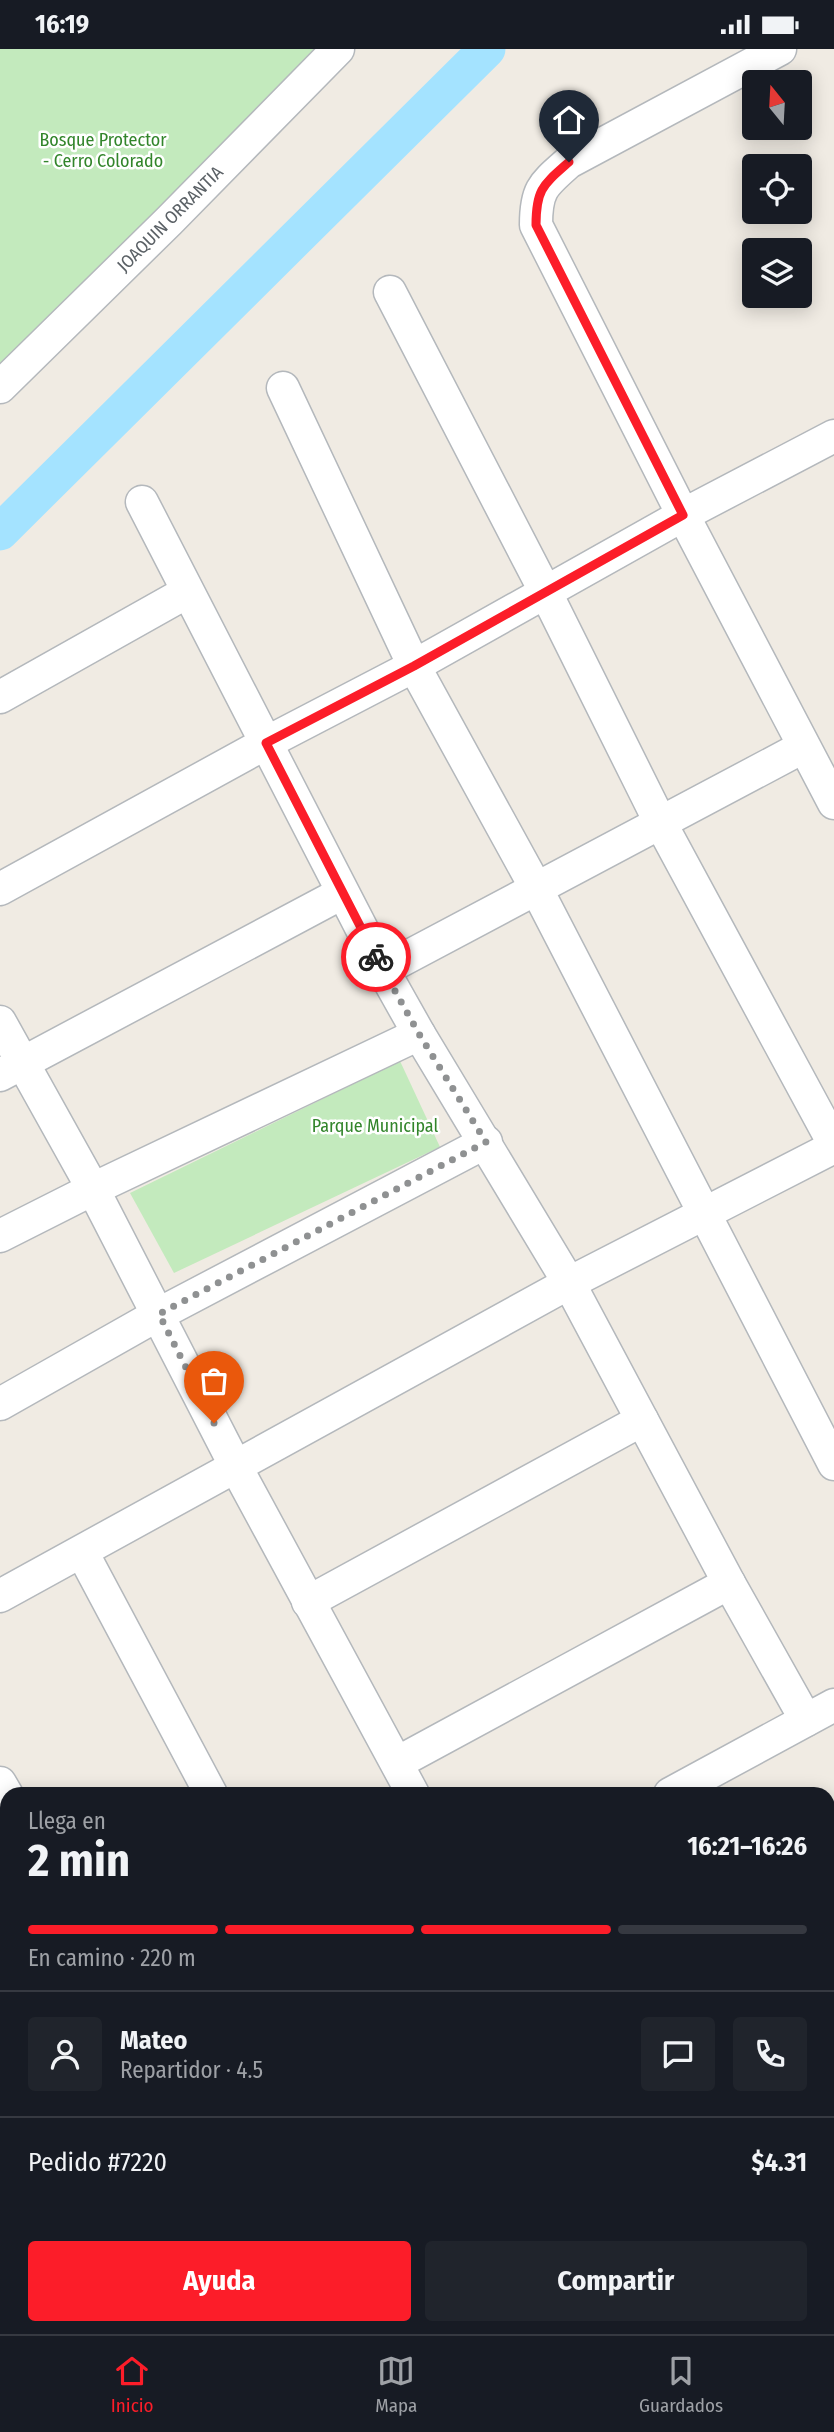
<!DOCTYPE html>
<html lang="es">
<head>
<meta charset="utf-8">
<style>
  body { margin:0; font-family:"Fira Sans Condensed",sans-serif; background:#20242c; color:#f1f3f6; height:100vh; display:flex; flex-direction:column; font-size:26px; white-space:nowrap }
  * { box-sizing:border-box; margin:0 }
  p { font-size:23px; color:#9ea1a6 }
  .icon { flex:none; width:38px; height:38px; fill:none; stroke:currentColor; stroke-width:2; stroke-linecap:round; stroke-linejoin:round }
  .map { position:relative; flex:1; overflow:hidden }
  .panel { position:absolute; left:0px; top:1738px; width:835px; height:548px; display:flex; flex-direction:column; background:#171b24; border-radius:21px 21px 0 0; box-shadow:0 4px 18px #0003 }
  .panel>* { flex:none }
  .needle { width:46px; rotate:342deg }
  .controls { position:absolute; left:742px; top:21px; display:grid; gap:14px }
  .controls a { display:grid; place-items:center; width:70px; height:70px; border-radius:7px; background:#171b24; box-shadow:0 4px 18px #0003; font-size:35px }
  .pin { position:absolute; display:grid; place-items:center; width:60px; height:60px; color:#fff; margin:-72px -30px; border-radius:50% 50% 50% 0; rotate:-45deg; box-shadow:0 0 7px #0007 }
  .pin .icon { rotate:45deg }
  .courier { position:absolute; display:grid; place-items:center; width:70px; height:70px; margin:-35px; border:5px solid #fc1d29; border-radius:50%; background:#fff; color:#222; box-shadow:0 2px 9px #0007 }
  .summary em { font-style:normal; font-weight:700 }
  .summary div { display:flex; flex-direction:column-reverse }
  .summary { display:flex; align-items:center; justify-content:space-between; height:119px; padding:0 28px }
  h1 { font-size:46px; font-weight:700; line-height:52px }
  .bar { display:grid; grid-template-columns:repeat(4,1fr); gap:10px 7px; align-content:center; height:84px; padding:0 28px }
  .bar i { height:9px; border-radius:5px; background:#363941 }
  .bar .on { background:#fc1d29 }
  .bar p { grid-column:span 4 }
  .line { display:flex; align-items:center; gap:18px; padding:0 28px; border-top:2px solid #363941 }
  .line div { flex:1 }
  .round { display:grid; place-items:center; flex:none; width:74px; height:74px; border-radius:7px; background:#20242c }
  .action { display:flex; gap:14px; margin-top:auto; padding:14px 28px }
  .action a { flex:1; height:80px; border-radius:7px; background:#fc1d29; color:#fff; font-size:28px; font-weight:700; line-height:80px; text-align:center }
  .action a+a { background:#20242c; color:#f1f3f6 }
  .status { display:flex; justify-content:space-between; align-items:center; height:49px; padding:0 35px; background:#171b24; direction:ltr }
  .status svg { height:19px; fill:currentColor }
  .menu { display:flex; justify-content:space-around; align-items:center; height:98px; border-top:2px solid #363941; background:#171b24; font-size:19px; color:#9ea1a6 }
  .menu a { display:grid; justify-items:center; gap:4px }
  .menu .on { color:#fc1d29 }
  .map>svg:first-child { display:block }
</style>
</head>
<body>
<div class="status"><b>16:19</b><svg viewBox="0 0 49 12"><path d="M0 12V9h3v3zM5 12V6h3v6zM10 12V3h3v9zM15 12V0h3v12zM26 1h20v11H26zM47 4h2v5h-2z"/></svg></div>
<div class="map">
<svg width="834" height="2285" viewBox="0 0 834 2285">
  <rect width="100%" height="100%" fill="#f0ebe3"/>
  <!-- medical -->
  <path fill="#fededf" d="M208,2278L270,2279L273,2285H195Z"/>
  <!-- green -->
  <g fill="#c3eabd">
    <path d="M0,0H334L0,330Z"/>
    <path d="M400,1012L440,1098L174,1224L130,1144Z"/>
  </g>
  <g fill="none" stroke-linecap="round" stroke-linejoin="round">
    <!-- canal -->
    <path stroke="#a4e3ff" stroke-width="37" d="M0,483L487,0"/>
    <!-- service casing -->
    <g stroke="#b4b8bc" stroke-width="19">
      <path id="service" d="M369,2278L373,2285"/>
    </g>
    <!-- minor casing -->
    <g stroke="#b4b8bc" stroke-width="35">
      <g id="minor">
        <path d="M780,0L569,113C543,136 536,140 536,176L683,466L834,754"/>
        <path d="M390,243L545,542L661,775L834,1095"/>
        <path d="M0,338L169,172L338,0"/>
        <path d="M283,339L414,617L536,839L834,1415"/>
        <path d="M142,453L383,921L419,985L569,1234L729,1534L806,1671"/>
        <path d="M0,648L187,543"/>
        <path d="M0,840L266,694L414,617L683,466L834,387"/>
        <path d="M383,921L803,698"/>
        <path d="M0,973L93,1140L236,1418L413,1745"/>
        <path d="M0,1026L342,844"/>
        <path d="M0,1187L93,1140L419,985"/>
        <path d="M0,1355L159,1265L486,1093"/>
        <path d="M82,1503L211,1745"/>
        <path d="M0,1547L569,1234L834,1098"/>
        <path d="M308,1553L642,1371"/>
        <path d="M397,1714L729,1534"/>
        <path d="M0,1734L7,1746"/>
        <path d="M670,1745L834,1656"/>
        <path d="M828,1840L834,1837"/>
        <path d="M0,1965L7,1961"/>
        <path d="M0,2067L7,2080"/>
        <path d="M0,2260L7,2256"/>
        <path d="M301,2278L304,2285"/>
      </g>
    </g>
    <!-- tertiary casing -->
    <g stroke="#b4b8bc" stroke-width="42">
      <g id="tertiary">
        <path d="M828,2077L834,2074"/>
        <path d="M828,2118L834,2115"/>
        <path d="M446,2285L458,2278"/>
        <path d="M520,2285L532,2278"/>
      </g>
    </g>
    <!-- service -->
    <use href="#service" stroke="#fff" stroke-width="16"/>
    <!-- minor -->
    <use href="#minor" stroke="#fff" stroke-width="32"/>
    <!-- tertiary -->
    <use href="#tertiary" stroke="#fff" stroke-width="38"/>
  </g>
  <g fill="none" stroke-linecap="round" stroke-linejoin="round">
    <!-- done -->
    <path stroke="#8f9192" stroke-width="7" stroke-dasharray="0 12.6" d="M214,1374L159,1265L486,1093L419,985L376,908"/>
    <!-- route -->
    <path stroke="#fc1d29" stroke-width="9" d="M376,908L266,694L414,617L683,466L536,176C536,140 543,136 569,113"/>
  </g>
  <g text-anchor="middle" stroke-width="5" stroke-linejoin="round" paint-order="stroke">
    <!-- park labels -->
    <g font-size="18" fill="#32852b" stroke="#fff">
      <text x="103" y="97">Bosque Protector<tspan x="103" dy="21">- Cerro Colorado</tspan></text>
      <text x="375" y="1083">Parque Municipal</text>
    </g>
    <!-- street labels -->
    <g font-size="18" fill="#5b6166" stroke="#fff">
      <text transform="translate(170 170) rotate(-45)" y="6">JOAQUIN ORRANTIA</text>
    </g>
  </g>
</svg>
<div class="controls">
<a><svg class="needle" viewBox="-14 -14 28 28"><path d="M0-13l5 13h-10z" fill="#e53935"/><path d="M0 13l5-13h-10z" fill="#9ea1a6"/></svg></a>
<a><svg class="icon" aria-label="locate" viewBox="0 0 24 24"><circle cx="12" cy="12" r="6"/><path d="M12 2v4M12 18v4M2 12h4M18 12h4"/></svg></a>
<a><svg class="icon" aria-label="layers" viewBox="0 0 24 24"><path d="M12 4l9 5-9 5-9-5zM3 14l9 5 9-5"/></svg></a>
</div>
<div class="pin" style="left:214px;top:1374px;background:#ea580c"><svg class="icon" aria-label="bag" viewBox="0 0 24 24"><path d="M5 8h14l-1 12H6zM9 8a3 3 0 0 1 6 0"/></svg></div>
<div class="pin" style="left:569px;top:113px;background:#1f2937"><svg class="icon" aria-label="home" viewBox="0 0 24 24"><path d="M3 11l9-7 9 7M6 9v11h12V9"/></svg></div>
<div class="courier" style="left:376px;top:908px"><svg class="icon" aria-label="bike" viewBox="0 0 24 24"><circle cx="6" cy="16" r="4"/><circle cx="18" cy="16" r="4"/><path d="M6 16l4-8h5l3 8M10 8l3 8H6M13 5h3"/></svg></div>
<section class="panel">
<div class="summary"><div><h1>2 min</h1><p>Llega en</p></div><em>16:21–16:26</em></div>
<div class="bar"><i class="on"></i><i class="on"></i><i class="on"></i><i></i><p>En camino · 220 m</p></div>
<div class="line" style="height:126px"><a class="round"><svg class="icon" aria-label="person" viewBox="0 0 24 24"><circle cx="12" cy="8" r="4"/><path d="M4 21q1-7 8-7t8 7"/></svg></a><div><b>Mateo</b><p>Repartidor · 4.5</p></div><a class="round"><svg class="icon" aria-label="chat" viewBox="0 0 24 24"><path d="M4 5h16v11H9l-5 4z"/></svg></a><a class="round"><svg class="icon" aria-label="phone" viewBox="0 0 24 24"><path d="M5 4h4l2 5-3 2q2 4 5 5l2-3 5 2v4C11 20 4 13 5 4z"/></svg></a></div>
<div class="line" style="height:91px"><div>Pedido #7220</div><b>$4.31</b></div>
<div class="action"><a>Ayuda</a><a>Compartir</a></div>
</section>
</div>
<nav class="menu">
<a class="on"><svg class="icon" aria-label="home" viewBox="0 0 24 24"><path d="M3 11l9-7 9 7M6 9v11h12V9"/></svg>Inicio</a>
<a><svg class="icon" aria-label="map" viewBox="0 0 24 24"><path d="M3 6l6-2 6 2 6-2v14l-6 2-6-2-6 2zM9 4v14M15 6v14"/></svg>Mapa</a>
<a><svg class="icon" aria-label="saved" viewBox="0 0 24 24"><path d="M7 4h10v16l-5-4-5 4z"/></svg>Guardados</a>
</nav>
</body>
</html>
